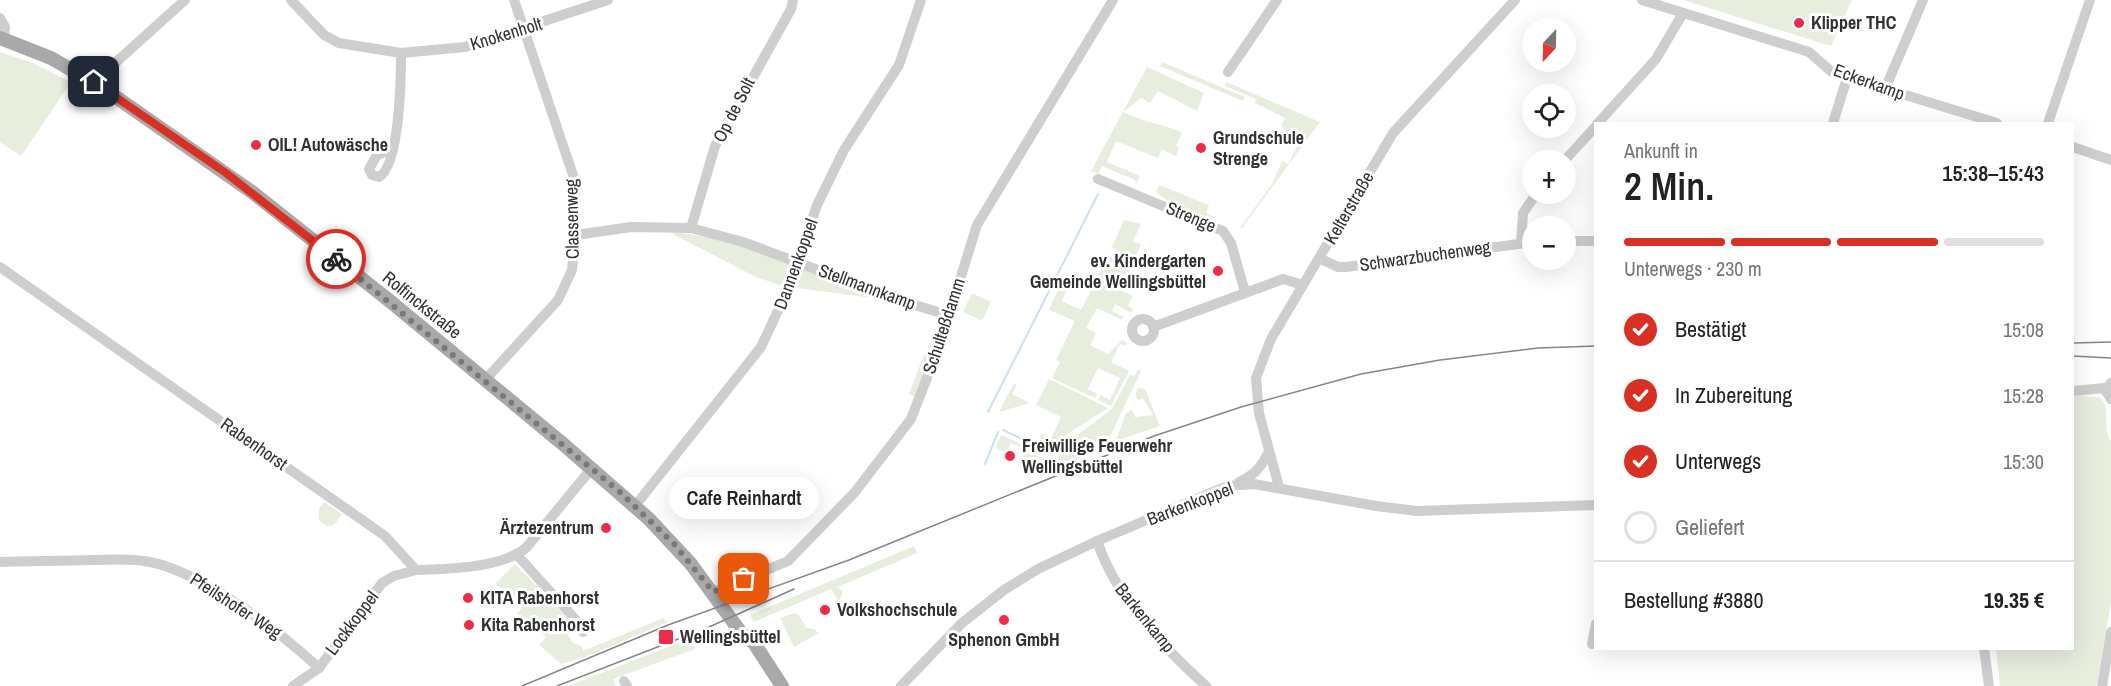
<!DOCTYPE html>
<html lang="de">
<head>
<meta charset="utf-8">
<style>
  body { margin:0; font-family:"Archivo Narrow",sans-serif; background:#f2f2f2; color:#222; height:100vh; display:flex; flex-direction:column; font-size:22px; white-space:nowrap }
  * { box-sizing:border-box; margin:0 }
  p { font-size:20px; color:#767676 }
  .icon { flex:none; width:33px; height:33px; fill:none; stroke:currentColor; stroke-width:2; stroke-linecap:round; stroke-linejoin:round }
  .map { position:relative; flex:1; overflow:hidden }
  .details { position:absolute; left:1594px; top:122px; width:480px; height:528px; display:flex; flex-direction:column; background:#fff; border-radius:0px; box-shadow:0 6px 24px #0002 }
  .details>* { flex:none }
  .needle { width:39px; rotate:202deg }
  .tools { position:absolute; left:1522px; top:18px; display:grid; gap:12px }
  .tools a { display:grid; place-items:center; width:54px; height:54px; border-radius:50%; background:#fff; box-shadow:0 6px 24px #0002; font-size:30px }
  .pin { position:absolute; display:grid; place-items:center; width:51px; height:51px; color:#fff; margin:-26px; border-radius:12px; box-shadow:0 3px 9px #0006 }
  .courier { position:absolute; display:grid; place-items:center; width:60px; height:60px; margin:-30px; border:4px solid #d93025; border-radius:50%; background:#fff; color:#222; box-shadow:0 2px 8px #0007 }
  .bubble { position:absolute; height:42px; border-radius:21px; background:#fff; box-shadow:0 6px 24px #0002; font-size:20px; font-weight:600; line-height:42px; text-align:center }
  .headline em { font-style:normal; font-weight:600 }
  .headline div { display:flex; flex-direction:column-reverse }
  .headline { display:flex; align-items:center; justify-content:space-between; height:102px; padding:0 30px }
  h1 { font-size:39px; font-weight:600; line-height:45px }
  .bar { display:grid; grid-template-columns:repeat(4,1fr); gap:9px 6px; align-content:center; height:72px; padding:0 30px }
  .bar i { height:8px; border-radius:4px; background:#e0e0e0 }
  .bar .on { background:#d93025 }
  .bar p { grid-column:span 4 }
  .line { display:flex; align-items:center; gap:15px; padding:0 30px; border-top:2px solid #e0e0e0 }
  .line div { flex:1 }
  ol { padding:0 30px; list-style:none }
  li { display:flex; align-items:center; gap:18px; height:66px }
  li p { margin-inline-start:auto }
  li .icon { padding:6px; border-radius:50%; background:#d93025; color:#fff; stroke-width:4 }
  li:last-child { color:#767676 }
  li i { width:33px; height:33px; border:3px solid #e0e0e0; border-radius:50% }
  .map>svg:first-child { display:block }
</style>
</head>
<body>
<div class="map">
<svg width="2111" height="686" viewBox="0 0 2111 686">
  <rect width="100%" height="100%" fill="#fff"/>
  <!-- green -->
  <g fill="#e7eede">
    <path d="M1683,0H1852L1831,46Z"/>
    <path d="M0,52L33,63L71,82L21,156L0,142Z"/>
    <path d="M1162,62L1245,97L1243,101L1160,66Z"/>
    <path d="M1147,67L1204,93L1197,111L1158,91L1150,103L1141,98L1123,112C1140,121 1162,124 1182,132L1176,146L1179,148L1176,156L1162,150L1158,158L1116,141L1107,162L1140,176L1136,184L1135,180L1102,166L1098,174L1091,171Z"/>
    <path d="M1226,82L1320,122L1242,228H1240L1272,184L1282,161L1288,164L1298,145L1289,140L1287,131L1281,126L1285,118L1255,103L1256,99L1225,86Z"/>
    <path d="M1159,185L1209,205L1206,213L1212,216L1211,219L1172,204L1156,192Z"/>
    <path d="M1124,220L1141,224L1133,241L1141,245L1134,259L1112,247Z"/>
    <path d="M669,232C743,237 812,272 880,299L783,286L756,277Z"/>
    <path d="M1108,257L1132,265L1121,288L1097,276Z"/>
    <path d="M1097,279L1133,296L1128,306L1133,309L1131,313L1115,304L1112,311L1124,317L1122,320L1097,308L1086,328L1096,333L1090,345L1108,354L1122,340L1127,343L1125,346L1120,344L1111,362L1129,371L1111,406L1098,400L1100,395L1110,400L1120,378L1098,368L1088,389L1097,394L1095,398L1052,378L1060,362L1056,360L1075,321L1049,310L1060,286L1067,289L1062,301L1081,310Z"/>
    <path d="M972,293L991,302L982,321L963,312Z"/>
    <path d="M925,352L932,355L916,397L909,394Z"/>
    <path d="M1138,370L1141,371L1105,447L1062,465L1056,462L1061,454L1057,453L1059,449L1112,409L1130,375L1134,376Z"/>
    <path d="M1049,379L1108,408L1064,436L1055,446L1040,438L1042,434L1051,439L1061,417L1036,405Z"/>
    <path d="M1014,383L1017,385L1012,394L1030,403L999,412Z"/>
    <path d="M1138,388L1145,389L1160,426L1116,441L1126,413L1132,410L1135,417L1153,415L1143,398L1138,400L1135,395Z"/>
    <path d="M2079,395L2101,398C2111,411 2102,428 2111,441V602L2097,683L2096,686H2000L1996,648H2073V397Z"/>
    <path d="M1001,435L1027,447L1042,460L1018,467L1026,450L1011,443L1006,453L995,448Z"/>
    <path d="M324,502L342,514L334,525L327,526L319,521V509Z"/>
    <path d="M914,546L917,553L838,587L843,592L839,602L831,589L754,622L750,615Z"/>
    <path d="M515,564L571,622L568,635L573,643L582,646L583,651L663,618L668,622L585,657L561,664L539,645L546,637L517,614L522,608V603L495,584Z"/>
    <path d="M794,613L799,615L806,628L814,629L819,633L794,647L780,618Z"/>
    <path d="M714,629L712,634L692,641L695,649L613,679L616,686H568Z"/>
  </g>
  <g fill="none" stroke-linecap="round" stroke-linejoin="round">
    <!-- stream -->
    <g stroke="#cae2ee" stroke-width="2">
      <path d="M988,412L1098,194"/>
      <path d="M1003,430L1050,452"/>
      <path d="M985,464L998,432"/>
    </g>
    <!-- minor -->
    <g stroke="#cecece" stroke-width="10">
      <path d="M291,0L324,35L339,43L401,53L465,47L608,0"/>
      <path d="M1642,0L1809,52L1833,73L1997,123"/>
      <path d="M0,18L5,27L4,39"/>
      <path d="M1228,72L1277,0"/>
      <path d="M94,82L185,0"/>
      <path d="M1885,89L1923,0"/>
      <path d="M1598,123L1656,59L1683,13"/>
      <path d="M1833,123L1847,78"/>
      <path d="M2048,123L2090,0"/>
      <path d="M2073,147L2111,160"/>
      <path d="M392,149L377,155L369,169L372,175L379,177C400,165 401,77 401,53"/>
      <path d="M1565,160L1596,126"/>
      <path d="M1098,179L1223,231L1231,243L1245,292"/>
      <path d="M691,228L715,146L791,9L793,0"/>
      <path d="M576,235L631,227L691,228L743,242L898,300L948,315"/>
      <path d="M1566,241H1596"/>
      <path d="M1521,243L1523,213L1536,194"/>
      <path d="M1319,258L1338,267H1346L1533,242"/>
      <path d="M0,267L385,536L416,570C448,569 501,568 526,548L592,468"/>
      <circle cx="1143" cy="330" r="11"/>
      <path d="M1153,327L1283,279L1303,285"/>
      <path d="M485,380L558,300L572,270L576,235L575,181L514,0"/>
      <path d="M2111,383L2105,390L2111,399"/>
      <path d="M2073,391L2105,388"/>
      <path d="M1239,482C1255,475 1262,466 1269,451"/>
      <path d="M1279,487L1259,413L1256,378L1271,339L1393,133L1515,0"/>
      <path d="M635,506L761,347L790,285L817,205L844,150L899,65L921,0"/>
      <path d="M1097,541C1117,599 1161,645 1206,686"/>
      <path d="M517,555L576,620L583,632"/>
      <path d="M0,562C30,561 61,561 91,560C111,560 131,558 150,562C202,572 280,632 319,668"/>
      <path d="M713,592L788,561L855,492L911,419L939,347L977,225L1113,0"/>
      <path d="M1592,644L1596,624"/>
      <path d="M1984,648L1989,686"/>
      <path d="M624,681L627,686"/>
      <path d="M293,686L319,668L382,583L394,576L416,570"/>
      <path d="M901,686L962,623L1004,590L1038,569L1097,541L1227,486L1254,484L1376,506L1417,511L1596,505"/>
      <path d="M2102,686L2111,632"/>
    </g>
    <!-- major -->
    <path stroke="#a9a9a9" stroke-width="14" d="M0,38L51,58L103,88L252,192L391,302L563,444L649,519L691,564L742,634L754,643L782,686"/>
    <!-- tram -->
    <g stroke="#868686" stroke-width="1.5">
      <path d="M2073,343L2111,342"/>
      <path d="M2073,356L2111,358"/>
      <path d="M522,686L668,625L849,560L1154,436L1241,407L1361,374L1440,360L1538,348L1596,346"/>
      <path d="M557,686L709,627L794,589"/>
    </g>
  </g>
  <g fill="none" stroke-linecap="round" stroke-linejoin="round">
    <!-- done -->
    <path stroke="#797979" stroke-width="6" stroke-dasharray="0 10.8" d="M336,259L620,492L675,545L713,592L744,579"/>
    <!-- route -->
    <path stroke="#d93025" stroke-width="8" d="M94,82L226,173L336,259"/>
  </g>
  <!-- markers -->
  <g fill="#ed2d45" stroke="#fff" stroke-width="2">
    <circle cx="1799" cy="23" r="6"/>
    <circle cx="256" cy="145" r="6"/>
    <circle cx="1201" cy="148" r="6"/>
    <circle cx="1218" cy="271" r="6"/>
    <circle cx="1010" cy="456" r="6"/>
    <circle cx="606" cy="528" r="6"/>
    <circle cx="468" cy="598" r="6"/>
    <circle cx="825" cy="610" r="6"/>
    <circle cx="1004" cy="620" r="6"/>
    <circle cx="469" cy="625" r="6"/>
    <rect x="658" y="629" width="16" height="16" rx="3"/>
  </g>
  <g text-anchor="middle" stroke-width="6" stroke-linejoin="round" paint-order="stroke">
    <!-- poi labels -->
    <g font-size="18" font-weight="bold" fill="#313131" stroke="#fff" text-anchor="start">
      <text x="1811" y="29">Klipper THC</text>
      <text x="1213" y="144">Grundschule<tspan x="1213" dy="21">Strenge</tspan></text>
      <text x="268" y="151">OIL! Autowäsche</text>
      <text x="1206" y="267" text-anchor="end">ev. Kindergarten<tspan x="1206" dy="21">Gemeinde Wellingsbüttel</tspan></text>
      <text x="1022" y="452">Freiwillige Feuerwehr<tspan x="1022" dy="21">Wellingsbüttel</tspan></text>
      <text x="594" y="534" text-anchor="end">Ärztezentrum</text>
      <text x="480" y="604">KITA Rabenhorst</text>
      <text x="837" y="616">Volkshochschule</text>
      <text x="481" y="631">Kita Rabenhorst</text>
      <text x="680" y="643">Wellingsbüttel</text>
      <text x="1004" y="646" text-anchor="middle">Sphenon GmbH</text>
    </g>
    <!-- street labels -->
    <g font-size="18" fill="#313131" stroke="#fff">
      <text transform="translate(506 34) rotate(-17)" y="6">Knokenholt</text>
      <text transform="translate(1869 82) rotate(20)" y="6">Eckerkamp</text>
      <text transform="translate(734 110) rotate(-63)" y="6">Op de Solt</text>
      <text transform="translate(1349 208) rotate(-60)" y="6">Kelterstraße</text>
      <text transform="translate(1191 217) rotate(23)" y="6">Strenge</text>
      <text transform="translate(572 219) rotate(-91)" y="6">Classenweg</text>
      <text transform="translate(1425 256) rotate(-8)" y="6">Schwarzbuchenweg</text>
      <text transform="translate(796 264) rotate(-70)" y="6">Dannenkoppel</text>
      <text transform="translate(867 287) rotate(20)" y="6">Stellmannkamp</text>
      <text transform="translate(422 305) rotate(39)" y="6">Rolfinckstraße</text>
      <text transform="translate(944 326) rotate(-72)" y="6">Schulteßdamm</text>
      <text transform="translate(254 444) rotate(35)" y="6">Rabenhorst</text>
      <text transform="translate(1190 504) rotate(-21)" y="6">Barkenkoppel</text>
      <text transform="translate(236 606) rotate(33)" y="6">Pfeilshofer Weg</text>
      <text transform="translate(1145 618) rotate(51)" y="6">Barkenkamp</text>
      <text transform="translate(352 623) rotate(-53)" y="6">Lockkoppel</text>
    </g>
  </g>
</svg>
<div class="tools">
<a><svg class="needle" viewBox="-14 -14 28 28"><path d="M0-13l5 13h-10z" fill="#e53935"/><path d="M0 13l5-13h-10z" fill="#767676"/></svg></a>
<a><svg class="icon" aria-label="locate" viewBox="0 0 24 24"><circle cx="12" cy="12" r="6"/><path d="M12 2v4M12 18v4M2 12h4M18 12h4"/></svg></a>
<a>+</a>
<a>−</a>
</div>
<div class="pin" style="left:744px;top:579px;background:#ea580c"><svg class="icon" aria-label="bag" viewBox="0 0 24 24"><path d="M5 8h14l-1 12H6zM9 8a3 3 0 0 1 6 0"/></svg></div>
<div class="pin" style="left:94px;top:82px;background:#1f2937"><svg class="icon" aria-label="home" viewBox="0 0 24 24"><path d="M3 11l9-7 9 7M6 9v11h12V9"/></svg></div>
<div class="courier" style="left:336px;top:259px"><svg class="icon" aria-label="bike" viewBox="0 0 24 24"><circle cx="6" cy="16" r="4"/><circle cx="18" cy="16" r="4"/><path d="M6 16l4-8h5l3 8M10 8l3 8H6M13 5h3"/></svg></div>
<div class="bubble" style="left:669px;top:477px;width:150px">Cafe Reinhardt</div>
<section class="details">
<div class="headline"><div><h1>2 Min.</h1><p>Ankunft in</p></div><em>15:38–15:43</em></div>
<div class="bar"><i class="on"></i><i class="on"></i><i class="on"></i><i></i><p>Unterwegs · 230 m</p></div>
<ol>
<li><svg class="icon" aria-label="check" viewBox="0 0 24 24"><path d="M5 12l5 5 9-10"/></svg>Bestätigt<p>15:08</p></li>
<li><svg class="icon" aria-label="check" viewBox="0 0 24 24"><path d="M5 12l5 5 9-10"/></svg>In Zubereitung<p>15:28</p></li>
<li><svg class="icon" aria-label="check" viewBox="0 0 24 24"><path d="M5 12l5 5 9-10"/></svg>Unterwegs<p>15:30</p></li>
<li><i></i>Geliefert</li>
</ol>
<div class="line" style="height:78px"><div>Bestellung #3880</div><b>19.35 €</b></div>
</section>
</div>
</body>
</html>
